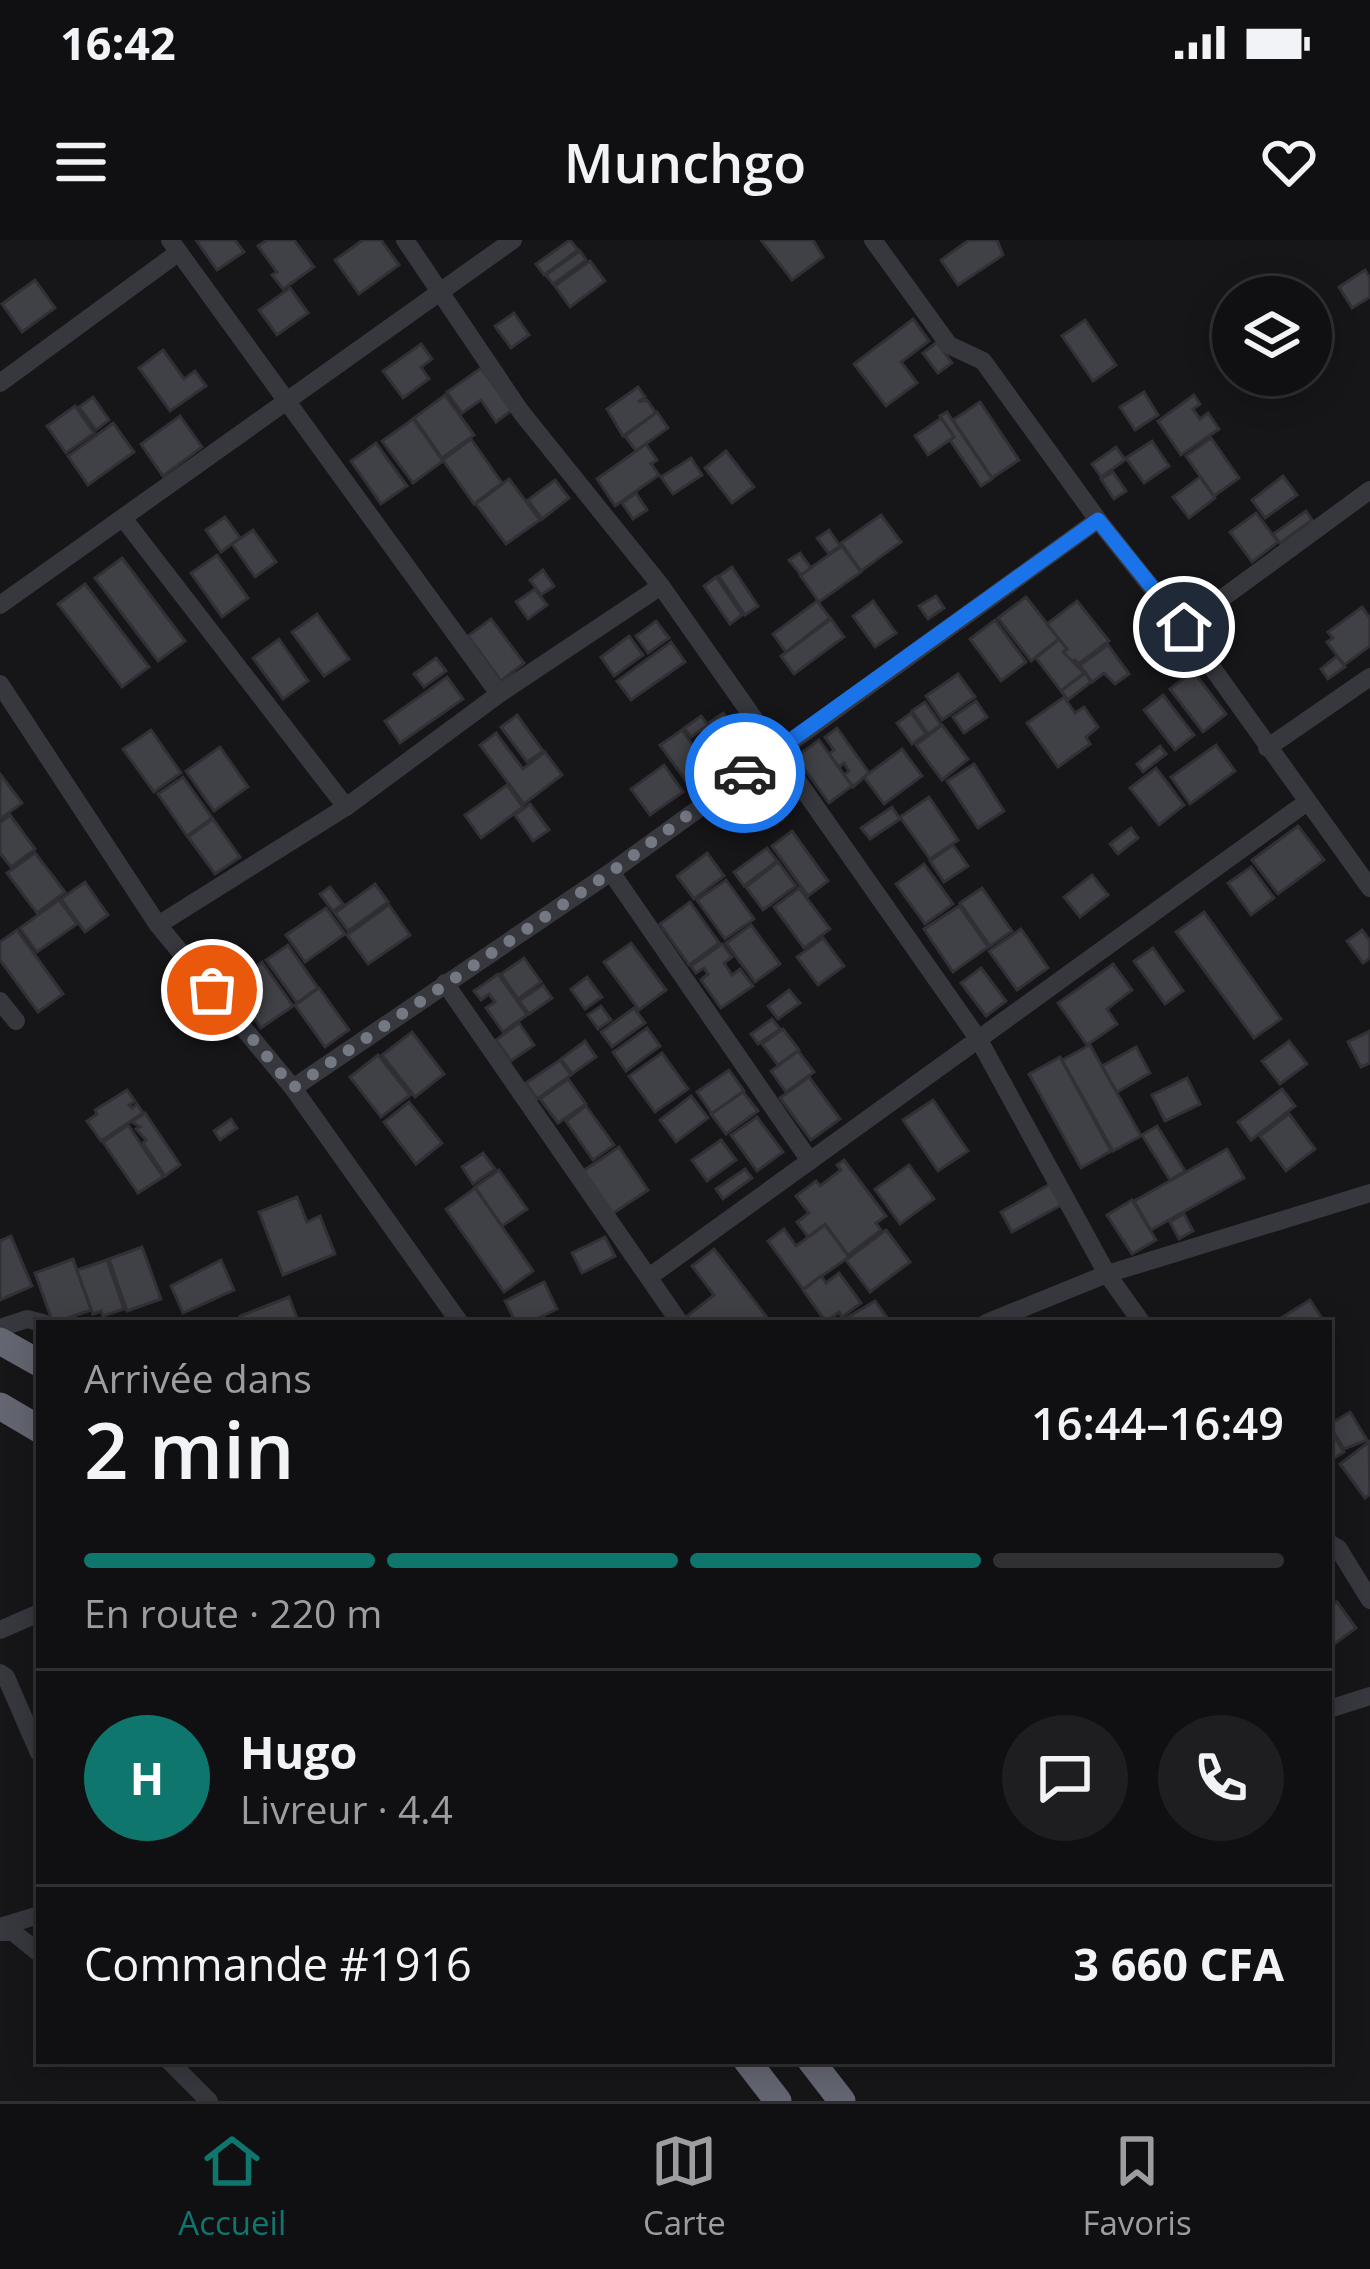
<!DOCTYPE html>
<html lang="fr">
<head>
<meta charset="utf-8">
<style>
  body { margin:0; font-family:"Open Sans",sans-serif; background:#1e1e21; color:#f1f3f6; height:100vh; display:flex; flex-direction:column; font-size:45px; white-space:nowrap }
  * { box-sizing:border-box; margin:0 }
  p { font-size:39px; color:#9c9da0 }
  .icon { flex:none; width:66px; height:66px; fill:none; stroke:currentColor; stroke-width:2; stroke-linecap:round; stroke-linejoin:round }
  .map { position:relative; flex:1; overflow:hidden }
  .sheet { position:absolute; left:36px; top:1080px; width:1296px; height:744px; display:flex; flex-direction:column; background:#101013; border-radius:0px; box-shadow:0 6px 30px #0003,0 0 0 3px #303033 }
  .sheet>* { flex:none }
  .tools { position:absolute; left:1212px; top:36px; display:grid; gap:24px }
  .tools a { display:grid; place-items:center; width:120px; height:120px; border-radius:50%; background:#101013; box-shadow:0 6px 30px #0003,0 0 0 3px #303033; font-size:60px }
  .pin { position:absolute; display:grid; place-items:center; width:102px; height:102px; color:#fff; margin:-51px; border:6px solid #fff; border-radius:50%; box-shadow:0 3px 12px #0007 }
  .courier { position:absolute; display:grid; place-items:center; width:120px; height:120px; margin:-60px; border:9px solid #1a73e8; border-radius:50%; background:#fff; color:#222; box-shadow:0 3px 15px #0007 }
  .head em { font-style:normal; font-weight:600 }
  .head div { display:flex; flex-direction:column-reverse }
  .head { display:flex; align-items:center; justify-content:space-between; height:204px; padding:0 48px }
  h1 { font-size:78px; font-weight:600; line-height:90px }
  .bar { display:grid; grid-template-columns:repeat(4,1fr); gap:18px 12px; align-content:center; height:144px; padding:0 48px }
  .bar i { height:15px; border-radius:9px; background:#303033 }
  .bar .on { background:#0f766e }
  .bar p { grid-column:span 4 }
  .line { display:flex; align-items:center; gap:30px; padding:0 48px; border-top:3px solid #303033 }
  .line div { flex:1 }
  .round { display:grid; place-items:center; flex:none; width:126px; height:126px; border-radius:63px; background:#1e1e21 }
  .status { display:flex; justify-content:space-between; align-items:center; height:84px; padding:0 60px; background:#101013; direction:ltr }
  .status svg { height:33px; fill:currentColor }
  header { display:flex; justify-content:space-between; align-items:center; height:156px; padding:0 48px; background:#101013; font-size:54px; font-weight:600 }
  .tab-bar { display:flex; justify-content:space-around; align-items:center; height:168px; border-top:3px solid #303033; background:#101013; font-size:33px; color:#9c9da0 }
  .tab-bar a { display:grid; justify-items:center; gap:6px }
  .tab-bar .on { color:#0f766e }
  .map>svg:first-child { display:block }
</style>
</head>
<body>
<div class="status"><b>16:42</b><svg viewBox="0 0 49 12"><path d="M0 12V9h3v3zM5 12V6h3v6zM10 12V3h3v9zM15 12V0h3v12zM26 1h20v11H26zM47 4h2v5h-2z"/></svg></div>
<header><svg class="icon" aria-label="menu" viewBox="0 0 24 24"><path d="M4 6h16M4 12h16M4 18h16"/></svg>Munchgo<svg class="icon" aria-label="heart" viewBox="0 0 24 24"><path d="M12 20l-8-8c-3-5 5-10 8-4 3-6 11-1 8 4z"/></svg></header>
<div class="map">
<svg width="1370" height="1861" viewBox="0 0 1370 1861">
  <rect width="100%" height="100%" fill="#161619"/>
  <!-- building -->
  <g fill="#404146" stroke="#303035" stroke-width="3">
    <path d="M196,0H235L244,12L217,30Z"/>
    <path d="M267,0H294L314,27L283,49L272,35L277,32L258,6Z"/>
    <path d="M363,0H381L399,25L359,54L335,20Z"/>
    <path d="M570,0L578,10L544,35L536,24Z"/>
    <path d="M761,0H813L823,17L792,40Z"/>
    <path d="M969,0H997L1003,15L958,45L941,20Z"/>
    <path d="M580,11L586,20L553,44L546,35Z"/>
    <path d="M590,21L605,41L570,67L555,46Z"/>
    <path d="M1365,30L1370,38V57L1352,68L1339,47Z"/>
    <path d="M35,40L55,68L22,92L2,64Z"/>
    <path d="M290,48L308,73L277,95L259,70Z"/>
    <path d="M514,73L529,95L511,108L495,86Z"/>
    <path d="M913,79L929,101L901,122L917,143L886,166L854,124Z"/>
    <path d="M1085,80L1116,125L1093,141L1062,96Z"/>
    <path d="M937,102L952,123L938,133L923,113Z"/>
    <path d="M421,104L432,119L421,127L429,139L403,158L383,131Z"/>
    <path d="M163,110L184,139L195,131L206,146L170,171L139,128Z"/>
    <path d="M481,128L512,170L496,182L481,160L462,173L447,152Z"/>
    <path d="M638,147L645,157L638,162L647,160L656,173L623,196L607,169Z"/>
    <path d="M1144,152L1158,175L1135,190L1120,167Z"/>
    <path d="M445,155L474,195L442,218L414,178Z"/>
    <path d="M1194,155L1200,164L1193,169L1200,179L1208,173L1219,189L1181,215L1158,181Z"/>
    <path d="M93,157L109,180L96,190L79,167Z"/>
    <path d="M980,162L1019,220L992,238L953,180Z"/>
    <path d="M75,166L94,193L66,213L47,186Z"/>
    <path d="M657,172L668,188L636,211L625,196Z"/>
    <path d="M947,172L992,239L981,246L950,200L954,197L940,176Z"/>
    <path d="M180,176L202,207L163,236L141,204Z"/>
    <path d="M941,178L954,197L928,215L915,196Z"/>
    <path d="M413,179L443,221L413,243L382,201Z"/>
    <path d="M113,183L134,212L88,245L68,216Z"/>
    <path d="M1211,198L1239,238L1214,256L1186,216Z"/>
    <path d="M471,199L502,243L474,264L443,220Z"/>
    <path d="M1152,201L1169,226L1144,243L1126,218Z"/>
    <path d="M376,203L407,246L381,264L351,221Z"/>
    <path d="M646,204L657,220L651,224L659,235L615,266L597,239Z"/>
    <path d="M1116,207L1125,220L1101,237L1092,224Z"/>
    <path d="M726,211L754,247L732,263L705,228Z"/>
    <path d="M691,218L702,235L673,254L661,237Z"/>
    <path d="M1113,232L1126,251L1114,259L1101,239Z"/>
    <path d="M1283,236L1297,255L1265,278L1252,260Z"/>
    <path d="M1200,237L1215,258L1189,278L1173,257Z"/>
    <path d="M509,239L540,280L506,304L476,264Z"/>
    <path d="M555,240L569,258L542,279L528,260Z"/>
    <path d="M636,253L647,270L633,279L622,263Z"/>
    <path d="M1306,271L1312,280L1280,303L1273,294Z"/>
    <path d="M1256,273L1278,302L1252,322L1230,292Z"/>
    <path d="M881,275L901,302L861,331L841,303Z"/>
    <path d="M225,277L240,298L221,312L206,290Z"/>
    <path d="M253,290L276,322L255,337L232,304Z"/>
    <path d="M829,290L840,306L829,314L817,298Z"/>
    <path d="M842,306L861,332L819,362L800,335Z"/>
    <path d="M800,313L811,328L801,335L789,320Z"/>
    <path d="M217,315L248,358L222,377L191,333Z"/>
    <path d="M122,318L185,401L158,421L95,338Z"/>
    <path d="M732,327L758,366L745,375L719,336Z"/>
    <path d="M543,330L554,346L541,355L530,340Z"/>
    <path d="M716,337L742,375L730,384L704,346Z"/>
    <path d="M85,344L149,427L122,447L58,364Z"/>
    <path d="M535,349L547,365L528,379L516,362Z"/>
    <path d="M936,356L944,368L928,379L919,366Z"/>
    <path d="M1026,357L1059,399L1031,421L998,378Z"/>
    <path d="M817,361L830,378L786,412L773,394Z"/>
    <path d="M873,361L896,393L875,407L853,376Z"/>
    <path d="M1077,361L1109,401L1078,424L1075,420L1071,422L1063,412L1067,409L1047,384Z"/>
    <path d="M1362,367L1370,378V406L1344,425L1327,402L1333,398L1328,392Z"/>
    <path d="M317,374L349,419L324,436L292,392Z"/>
    <path d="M491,379L524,423L501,441L468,396Z"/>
    <path d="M831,379L844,397L794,434L781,416Z"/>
    <path d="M995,380L1026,422L1001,441L970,399Z"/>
    <path d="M656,381L669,398L648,413L636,396Z"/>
    <path d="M629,396L643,415L614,436L601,417Z"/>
    <path d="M279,399L308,441L283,459L253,418Z"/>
    <path d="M1059,399L1067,409L1063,412L1084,433L1061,451L1036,418Z"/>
    <path d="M671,402L685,422L631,460L617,441Z"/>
    <path d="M1108,405L1129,434L1115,444L1104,433L1092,442L1080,425Z"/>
    <path d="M1337,416L1345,427L1328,439L1321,429Z"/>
    <path d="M436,418L446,431L424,447L414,434Z"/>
    <path d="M1193,431L1226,474L1203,492L1170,449Z"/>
    <path d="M1085,433L1091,442L1068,460L1061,451Z"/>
    <path d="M958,434L975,457L942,480L926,456Z"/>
    <path d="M447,437L463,459L400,503L385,481Z"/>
    <path d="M1163,455L1194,495L1175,510L1144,470Z"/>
    <path d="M1064,457L1075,473L1084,467L1098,487L1086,497L1090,504L1058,527L1027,483Z"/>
    <path d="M976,461L987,477L964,493L953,477Z"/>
    <path d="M925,462L941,485L928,494L912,471Z"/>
    <path d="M723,473L747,506L734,515L710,482Z"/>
    <path d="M911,473L926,494L912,504L897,483Z"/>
    <path d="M517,475L543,511L527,522L501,487Z"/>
    <path d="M701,476L708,485L691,497L684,488Z"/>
    <path d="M942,485L968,519L942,540L916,505Z"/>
    <path d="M837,488L869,533L853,547L844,535L849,531L844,523L839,527L829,514L834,510L825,497Z"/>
    <path d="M151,490L181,533L154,552L123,509Z"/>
    <path d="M682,490L713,534L692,549L660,505Z"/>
    <path d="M496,493L523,529L545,512L562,535L524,564L480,505Z"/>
    <path d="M819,500L852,546L829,563L796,517Z"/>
    <path d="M1216,505L1235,531L1190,564L1171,537Z"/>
    <path d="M1160,506L1166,514L1143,532L1137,524Z"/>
    <path d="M220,507L248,547L214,571L186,531Z"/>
    <path d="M902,509L922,536L884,564L864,537Z"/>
    <path d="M974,524L1004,571L978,588L947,541Z"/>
    <path d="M664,525L683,552L650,575L631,549Z"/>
    <path d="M1156,528L1184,565L1159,585L1130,548Z"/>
    <path d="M0,534L22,563L0,579Z"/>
    <path d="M183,537L212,578L187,596L158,554Z"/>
    <path d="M507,545L523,567L481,598L465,575Z"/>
    <path d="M929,557L958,600L930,619L900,577Z"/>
    <path d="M530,564L549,590L533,601L515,575Z"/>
    <path d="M892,567L900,579L870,599L861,588Z"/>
    <path d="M10,575L35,609L11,627L0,613V583Z"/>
    <path d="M213,579L240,617L215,634L188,597Z"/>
    <path d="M1298,586L1324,620L1278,654L1252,620Z"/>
    <path d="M1131,588L1138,598L1118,614L1110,604Z"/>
    <path d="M792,591L828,641L808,656L772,606Z"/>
    <path d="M953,605L968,626L944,642L930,621Z"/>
    <path d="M767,608L777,621L744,646L734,632Z"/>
    <path d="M35,613L65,652L37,673L7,633Z"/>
    <path d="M707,613L724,636L694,659L677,636Z"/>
    <path d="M778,622L796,646L763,670L746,647Z"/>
    <path d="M924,624L953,664L925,684L896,644Z"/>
    <path d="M1251,627L1274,658L1251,675L1228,643Z"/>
    <path d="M1092,635L1108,655L1080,677L1064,657Z"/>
    <path d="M726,640L754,679L725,699L697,660Z"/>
    <path d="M85,642L108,675L85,692L61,659Z"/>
    <path d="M375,644L388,662L348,691L335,673Z"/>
    <path d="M330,647L343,664L333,671L320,654Z"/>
    <path d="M799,648L830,689L804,708L774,667Z"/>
    <path d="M982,648L1012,691L990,706L960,663Z"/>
    <path d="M59,660L77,684L37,712L20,688Z"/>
    <path d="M690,662L719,703L689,725L660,684Z"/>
    <path d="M389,665L410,695L368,724L347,695Z"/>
    <path d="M959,666L988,707L953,732L924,689Z"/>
    <path d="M326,668L345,694L305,722L286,695Z"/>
    <path d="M1204,672L1281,779L1254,798L1176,692Z"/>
    <path d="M751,685L780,724L755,742L726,703Z"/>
    <path d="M1021,689L1048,728L1017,750L989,711Z"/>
    <path d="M17,690L63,754L38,772L0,720V702Z"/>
    <path d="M1362,690L1370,701V718L1363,723L1347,701Z"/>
    <path d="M823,698L844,726L818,745L797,717Z"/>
    <path d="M631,703L666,750L639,770L604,722Z"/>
    <path d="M722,704L732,717L724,723L732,735L740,729L753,746L721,768L701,740L708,734L704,728L696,733L691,726Z"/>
    <path d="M288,705L318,748L297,763L266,720Z"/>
    <path d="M1153,708L1183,751L1165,764L1134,721Z"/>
    <path d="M524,718L541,742L518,759L501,734Z"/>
    <path d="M262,722L293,766L261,788L230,745Z"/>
    <path d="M1113,724L1132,750L1107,769L1117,784L1087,805L1058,763Z"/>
    <path d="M981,728L1006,761L986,776L961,743Z"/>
    <path d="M498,734L527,775L503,792L486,768L495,762L489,754L481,760L474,751Z"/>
    <path d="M587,737L602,757L585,769L571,749Z"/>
    <path d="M543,745L552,758L529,774L519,761Z"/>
    <path d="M319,748L349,790L325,807L295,765Z"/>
    <path d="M789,750L800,763L778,779L768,766Z"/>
    <path d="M601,766L611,780L598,789L588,775Z"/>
    <path d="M634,768L645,783L612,807L601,792Z"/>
    <path d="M772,779L780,789L758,804L751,794Z"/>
    <path d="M519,783L534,805L511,821L496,800Z"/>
    <path d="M647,788L660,806L626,831L613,812Z"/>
    <path d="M783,789L799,810L778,825L762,804Z"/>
    <path d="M1370,791V823L1361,827L1348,802Z"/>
    <path d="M412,792L444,834L415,857L382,815Z"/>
    <path d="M585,801L596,817L572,834L561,819Z"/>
    <path d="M1289,801L1307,824L1280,844L1262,821Z"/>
    <path d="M1090,805L1141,896L1113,911L1062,820Z"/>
    <path d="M1136,807L1150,833L1117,852L1102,826Z"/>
    <path d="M798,811L814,832L786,852L771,831Z"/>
    <path d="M662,813L688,849L655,872L629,836Z"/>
    <path d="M378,815L410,855L381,877L350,837Z"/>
    <path d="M1060,817L1111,911L1081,928L1029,834Z"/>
    <path d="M560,820L571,835L537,859L526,843Z"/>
    <path d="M729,830L744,851L712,874L697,852Z"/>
    <path d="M809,837L840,879L811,900L780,858Z"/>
    <path d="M1187,838L1200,864L1165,881L1152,855Z"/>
    <path d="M568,839L586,864L558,883L540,859Z"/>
    <path d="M1282,849L1295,866L1251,900L1238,882Z"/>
    <path d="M127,850L135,861L129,865L132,868L137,864L143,873L101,901L87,881L97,874L95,870Z"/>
    <path d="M743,852L758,871L726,894L711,874Z"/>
    <path d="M691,856L708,878L676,902L660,880Z"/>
    <path d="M933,860L968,911L938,931L903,880Z"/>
    <path d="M409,862L442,903L416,924L384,882Z"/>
    <path d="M586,866L614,905L593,920L566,881Z"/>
    <path d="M145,873L180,925L165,936L143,903L146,900L136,889L140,887L132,882Z"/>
    <path d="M1289,874L1315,909L1286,931L1260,896Z"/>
    <path d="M757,877L783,912L757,931L731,895Z"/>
    <path d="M231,879L237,888L220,900L214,891Z"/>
    <path d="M128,885L163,937L138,953L103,902Z"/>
    <path d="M1157,886L1185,931L1170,940L1142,895Z"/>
    <path d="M721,900L736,920L707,941L692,920Z"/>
    <path d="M619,907L648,950L612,974L583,931Z"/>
    <path d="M1227,909L1244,938L1151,990L1134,961Z"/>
    <path d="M483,913L495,929L473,944L462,927Z"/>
    <path d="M844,920L886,976L876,983L881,990L848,1015L825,984L808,997L797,982L809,973L796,956L816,941L820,946L841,930L837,925Z"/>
    <path d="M909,925L934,959L900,984L875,949Z"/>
    <path d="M745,929L752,938L723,959L716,949Z"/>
    <path d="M499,930L527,969L502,986L475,947Z"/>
    <path d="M1052,943L1063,964L1012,992L1001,972Z"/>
    <path d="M475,948L533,1031L504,1052L446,969Z"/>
    <path d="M297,957L307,982L320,976L335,1014L283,1035L259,972Z"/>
    <path d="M1132,960L1156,1000L1132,1014L1107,975Z"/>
    <path d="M1184,974L1193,991L1179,999L1170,982Z"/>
    <path d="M825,985L849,1017L803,1049L768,1001L784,989L796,1006Z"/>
    <path d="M886,990L910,1022L870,1052L846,1020Z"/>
    <path d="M11,996L32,1046L0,1060V1001Z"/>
    <path d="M605,997L615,1016L582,1033L572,1013Z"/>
    <path d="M142,1007L161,1059L127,1071L109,1019Z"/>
    <path d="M714,1009L766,1076L757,1083H691L686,1077L714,1055L692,1026Z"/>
    <path d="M73,1019L91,1070L53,1083L35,1033Z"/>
    <path d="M107,1020L124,1069L103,1076L101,1071L93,1074L77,1030Z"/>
    <path d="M221,1020L234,1050L183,1073L171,1046Z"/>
    <path d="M839,1033L861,1063L842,1077L839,1072L826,1082L803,1050L821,1036L826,1043Z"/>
    <path d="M544,1042L557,1069L528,1083H516L505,1061Z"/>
    <path d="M289,1057L299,1083H243L240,1076Z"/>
    <path d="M1310,1060L1325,1083H1273Z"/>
    <path d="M875,1061L891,1083H838Z"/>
    <path d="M1350,1172L1367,1200L1344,1209L1329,1185Z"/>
    <path d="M1329,1188L1344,1212L1329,1221Z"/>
    <path d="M1369,1202L1370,1254L1365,1258L1340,1224Z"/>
    <path d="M1337,1362L1356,1388L1329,1408V1368Z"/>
  </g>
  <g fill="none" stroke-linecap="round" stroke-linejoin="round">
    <!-- minor -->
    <g stroke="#37383e" stroke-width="18">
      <path d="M170,0L499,454"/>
      <path d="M405,0L521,172L661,346L979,800L1107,1034L1142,1083"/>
      <path d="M873,0L949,105L983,121L1098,280L1183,387L1370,648"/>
      <path d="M0,143L179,12"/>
      <path d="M123,278L346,567"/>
      <path d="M0,365L513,0"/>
      <path d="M1183,387L1370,250"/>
      <path d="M0,444L158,685L293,848L460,1083"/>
      <path d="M1267,508L1370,437"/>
      <path d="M611,632L810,921"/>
      <path d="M158,685L346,567L499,454L661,346"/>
      <path d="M445,743L680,1083"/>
      <path d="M0,761L16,781"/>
      <path d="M293,848L611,632L1098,280"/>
      <path d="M649,1037L1307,562"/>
      <path d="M986,1083L1107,1034L1370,953"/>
      <path d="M0,1088L27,1079L43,1083"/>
      <path d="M1329,1303L1338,1308L1370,1360"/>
      <path d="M0,1390L39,1373"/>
      <path d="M0,1433L6,1437L39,1513"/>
      <path d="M1329,1469L1370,1456"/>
      <path d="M0,1687L39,1675"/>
      <path d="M0,1692H13L39,1713"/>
      <path d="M169,1821L209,1861"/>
    </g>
    <!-- highway -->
    <g stroke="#636670" stroke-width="27">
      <path d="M0,1101L39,1123"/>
      <path d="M0,1166L39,1189"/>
      <path d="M747,1821L778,1861"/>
      <path d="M811,1821L842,1861"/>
    </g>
  </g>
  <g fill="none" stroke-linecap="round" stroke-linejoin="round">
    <!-- done -->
    <path stroke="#747882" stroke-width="12" stroke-dasharray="0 21.6" d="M212,750L293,848L611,632L745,533"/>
    <!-- route -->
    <path stroke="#1a73e8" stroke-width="15" d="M745,533L1098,280L1184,387"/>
  </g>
</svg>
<div class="tools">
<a><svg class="icon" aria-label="layers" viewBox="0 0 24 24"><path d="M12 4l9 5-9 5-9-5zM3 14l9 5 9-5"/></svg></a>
</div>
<div class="pin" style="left:212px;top:750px;background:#ea580c"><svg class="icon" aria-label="bag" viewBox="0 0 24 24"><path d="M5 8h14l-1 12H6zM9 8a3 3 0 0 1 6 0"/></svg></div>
<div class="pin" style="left:1184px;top:387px;background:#1f2937"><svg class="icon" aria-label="home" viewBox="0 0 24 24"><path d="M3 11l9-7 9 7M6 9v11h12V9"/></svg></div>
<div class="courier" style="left:745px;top:533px"><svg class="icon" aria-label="car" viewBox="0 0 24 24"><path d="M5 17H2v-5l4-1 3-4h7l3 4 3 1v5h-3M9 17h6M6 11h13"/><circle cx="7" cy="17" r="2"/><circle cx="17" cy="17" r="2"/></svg></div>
<section class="sheet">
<div class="head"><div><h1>2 min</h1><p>Arrivée dans</p></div><em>16:44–16:49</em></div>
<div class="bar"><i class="on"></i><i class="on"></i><i class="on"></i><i></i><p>En route · 220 m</p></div>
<div class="line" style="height:216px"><b class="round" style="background:#0f766e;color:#fff">H</b><div><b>Hugo</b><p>Livreur · 4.4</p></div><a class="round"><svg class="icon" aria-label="chat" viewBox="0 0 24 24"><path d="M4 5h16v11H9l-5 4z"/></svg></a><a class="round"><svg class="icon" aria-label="phone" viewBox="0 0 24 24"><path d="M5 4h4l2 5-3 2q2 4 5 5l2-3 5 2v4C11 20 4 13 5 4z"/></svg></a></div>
<div class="line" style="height:156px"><div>Commande #1916</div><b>3 660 CFA</b></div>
</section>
</div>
<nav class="tab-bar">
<a class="on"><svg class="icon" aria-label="home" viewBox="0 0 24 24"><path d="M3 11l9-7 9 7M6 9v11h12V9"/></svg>Accueil</a>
<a><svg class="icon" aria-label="map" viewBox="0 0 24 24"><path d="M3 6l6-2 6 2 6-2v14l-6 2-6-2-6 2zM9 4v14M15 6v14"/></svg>Carte</a>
<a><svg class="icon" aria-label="saved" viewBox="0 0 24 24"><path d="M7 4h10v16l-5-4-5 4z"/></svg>Favoris</a>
</nav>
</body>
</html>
